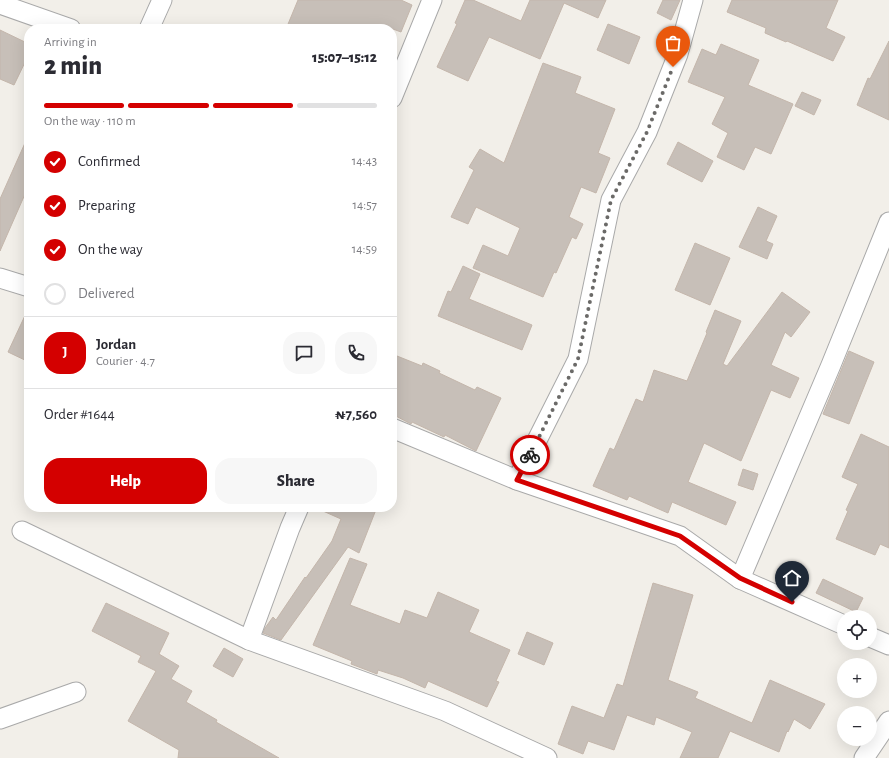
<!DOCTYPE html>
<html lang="en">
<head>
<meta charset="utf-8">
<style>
  body { margin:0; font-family:"Alegreya Sans",sans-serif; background:#f7f7f7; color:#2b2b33; height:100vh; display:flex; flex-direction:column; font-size:15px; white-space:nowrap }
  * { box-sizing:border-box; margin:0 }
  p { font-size:13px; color:#7c7c81 }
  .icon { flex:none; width:22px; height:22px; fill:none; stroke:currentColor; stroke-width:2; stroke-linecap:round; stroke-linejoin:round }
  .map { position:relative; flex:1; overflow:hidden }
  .sheet { position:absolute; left:24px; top:24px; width:373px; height:488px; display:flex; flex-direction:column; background:#fff; border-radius:16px; box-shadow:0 4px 16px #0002 }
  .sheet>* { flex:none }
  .tools { position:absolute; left:837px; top:610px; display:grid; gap:8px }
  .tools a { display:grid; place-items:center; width:40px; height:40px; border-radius:50%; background:#fff; box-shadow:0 4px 16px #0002; font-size:20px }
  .pin { position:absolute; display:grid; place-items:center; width:34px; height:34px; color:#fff; margin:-41px -17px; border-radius:50% 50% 50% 0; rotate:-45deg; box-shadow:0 0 4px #0007 }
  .pin .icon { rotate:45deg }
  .courier { position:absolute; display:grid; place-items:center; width:40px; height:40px; margin:-20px; border:3px solid #d40000; border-radius:50%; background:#fff; color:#222; box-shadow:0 1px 5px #0007 }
  .headline em { font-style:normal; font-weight:800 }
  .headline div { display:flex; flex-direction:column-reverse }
  .headline { display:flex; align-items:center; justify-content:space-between; height:68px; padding:0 20px }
  h1 { font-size:26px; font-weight:800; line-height:30px }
  .bar { display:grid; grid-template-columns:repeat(4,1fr); gap:6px 4px; align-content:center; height:48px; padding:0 20px }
  .bar i { height:5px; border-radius:3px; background:#e1e1e2 }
  .bar .selected { background:#d40000 }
  .bar p { grid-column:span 4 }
  .line { display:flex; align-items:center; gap:10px; padding:0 20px; border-top:1px solid #e1e1e2 }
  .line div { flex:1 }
  .round { display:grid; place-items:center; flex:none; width:42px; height:42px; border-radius:16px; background:#f7f7f7 }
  ol { padding:0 20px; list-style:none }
  li { display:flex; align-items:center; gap:12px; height:44px }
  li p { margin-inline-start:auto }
  li .icon { padding:4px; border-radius:50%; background:#d40000; color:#fff; stroke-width:4 }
  li:last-child { color:#7c7c81 }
  li i { width:22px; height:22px; border:2px solid #e1e1e2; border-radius:50% }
  .primary-button { display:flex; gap:8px; margin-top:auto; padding:8px 20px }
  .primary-button a { flex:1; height:46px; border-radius:16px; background:#d40000; color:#fff; font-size:16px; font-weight:800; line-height:46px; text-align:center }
  .primary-button a+a { background:#f7f7f7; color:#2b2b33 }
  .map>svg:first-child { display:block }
</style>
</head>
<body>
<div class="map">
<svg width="889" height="758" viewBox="0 0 889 758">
  <rect width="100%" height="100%" fill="#f2efe9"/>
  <!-- building -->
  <g fill="#c7bfb8" stroke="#c4b6ab">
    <path d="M298,0H401L412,5L401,32L393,29H286Z"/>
    <path d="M465,0H473L521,21L530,0H606L598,18L564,3L540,59L489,37L468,81L437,67L457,24L455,23Z"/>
    <path d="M663,0H680L671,20L657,13Z"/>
    <path d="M732,0H838L826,28L845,37L833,61L787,41L786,42L765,33L766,28L727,12Z"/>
    <path d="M608,24L640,37L629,64L597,50Z"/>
    <path d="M0,30L29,44V54L14,85L0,79Z"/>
    <path d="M889,41V120L857,105L868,78L870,79Z"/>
    <path d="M721,44L759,60L748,85L793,104L771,154L755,147L744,170L717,157L728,133L712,124L725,97L688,82L702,49L716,55Z"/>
    <path d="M543,63L581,77L575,93L615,109L598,153L610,158L596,193L581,187L569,217L583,224L576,239L572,237L556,273L554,272L543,297L473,268L483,245L508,256L520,228L476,207L468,224L451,217L474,170L469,167L480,149L504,163Z"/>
    <path d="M802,92L821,100L814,115L795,106Z"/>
    <path d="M29,134V185L0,251V199Z"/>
    <path d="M678,142L713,161L702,182L667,164Z"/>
    <path d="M758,207L777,216L766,241L773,244L767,259L739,247Z"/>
    <path d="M695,243L730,258L710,305L675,290Z"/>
    <path d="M463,266L480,274L469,299L532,325L522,350L438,316L448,291L451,292Z"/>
    <path d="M782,292L810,312L791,337L785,332L771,365L799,378L790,398L771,390L741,461L704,443L688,482L736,502L726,525L672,502L668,513L629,496L627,500L593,486L610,448L614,450L636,399L643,402L654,370L687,381L707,333L706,332L715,310L741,321L723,364L727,366Z"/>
    <path d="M29,307V362L8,352Z"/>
    <path d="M849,351L874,362L849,424L823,414Z"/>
    <path d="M392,354L422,366L423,363L440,371L439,373L475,390L477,387L501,398L476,451L445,435L444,437L412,422L411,424L392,414Z"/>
    <path d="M861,434L889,447V548L880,544L875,555L836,539L848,511L846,510L858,484L842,477Z"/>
    <path d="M743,469L758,474L753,490L738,485Z"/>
    <path d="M314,507H377L359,553L348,547L281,640L263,633L265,628L273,617L276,620L305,577L306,578L332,541L341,519Z"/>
    <path d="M350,558L367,564L350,605L400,624L405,610L427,618L438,592L479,610L469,632L510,650L496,681L499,682L487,707L428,681L425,688L403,678L378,670L377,674L351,664L352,661L313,645Z"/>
    <path d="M823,579L863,598L856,612L816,593Z"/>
    <path d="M653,583L693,595L668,680L698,692L695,698L752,723L770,680L825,704L810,729L794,719L788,732L787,731L779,752L730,731L718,758H680L692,732L656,717L654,725L627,715L614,750L588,741L583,754L558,744L572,706L604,718L617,684L623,686Z"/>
    <path d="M106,603L169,633L159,654L179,666L171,679L192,691L186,702L217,720L216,722L279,758H178L179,750L128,721L156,671L138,662L141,656L92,631Z"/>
    <path d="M527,632L553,643L544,665L518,654Z"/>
    <path d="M224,648L243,659L233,677L213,666Z"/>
  </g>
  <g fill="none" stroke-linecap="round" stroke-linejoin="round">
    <!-- minor casing -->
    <g stroke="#a9a9a9" stroke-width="21">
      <g id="minor">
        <path d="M0,4L71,29"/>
        <path d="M149,29L162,0"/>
        <path d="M392,98L432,0"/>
        <path d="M0,278L29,287"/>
        <path d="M392,428L517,480L680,536L740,579L844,625"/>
        <path d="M517,480L578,359L611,200L647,132L678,54L693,0"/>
        <path d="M22,531L249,640L445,711L547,758"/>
        <path d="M740,579L831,365L889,222"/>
        <path d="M870,637L889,645"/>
        <path d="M249,640L290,528L299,507"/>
        <path d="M0,719L76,692"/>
        <path d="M864,758L889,721"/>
      </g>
    </g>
    <!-- minor -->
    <use href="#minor" stroke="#fff" stroke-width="19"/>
  </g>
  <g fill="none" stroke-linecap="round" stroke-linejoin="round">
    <!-- done -->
    <path stroke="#6b6a68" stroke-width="4" stroke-dasharray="0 7.2" d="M530,455L578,359L611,200L647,132L673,67"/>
    <!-- route -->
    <path stroke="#d40000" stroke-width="5" d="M530,455L517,480L680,536L740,578L792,602"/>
  </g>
</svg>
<div class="tools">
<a><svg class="icon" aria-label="locate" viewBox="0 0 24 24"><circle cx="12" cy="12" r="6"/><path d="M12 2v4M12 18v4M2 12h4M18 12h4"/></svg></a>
<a>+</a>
<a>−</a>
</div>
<div class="pin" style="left:673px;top:67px;background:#ea580c"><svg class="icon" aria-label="bag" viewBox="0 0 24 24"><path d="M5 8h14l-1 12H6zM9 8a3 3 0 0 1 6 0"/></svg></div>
<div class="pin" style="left:792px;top:602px;background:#1f2937"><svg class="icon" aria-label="home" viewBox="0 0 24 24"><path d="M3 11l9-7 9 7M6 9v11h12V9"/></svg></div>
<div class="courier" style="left:530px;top:455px"><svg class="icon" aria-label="bike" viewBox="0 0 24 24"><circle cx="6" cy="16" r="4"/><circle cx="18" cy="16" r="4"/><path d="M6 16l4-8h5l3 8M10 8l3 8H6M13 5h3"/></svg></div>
<section class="sheet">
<div class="headline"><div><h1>2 min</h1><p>Arriving in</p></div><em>15:07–15:12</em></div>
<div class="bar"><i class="selected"></i><i class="selected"></i><i class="selected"></i><i></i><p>On the way · 110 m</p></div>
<ol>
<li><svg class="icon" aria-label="check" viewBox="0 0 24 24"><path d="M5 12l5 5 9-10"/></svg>Confirmed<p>14:43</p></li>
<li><svg class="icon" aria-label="check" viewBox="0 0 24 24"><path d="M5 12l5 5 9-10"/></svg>Preparing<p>14:57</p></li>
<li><svg class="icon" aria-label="check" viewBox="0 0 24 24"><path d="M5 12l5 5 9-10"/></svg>On the way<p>14:59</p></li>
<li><i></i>Delivered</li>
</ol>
<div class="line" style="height:72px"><b class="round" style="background:#d40000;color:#fff">J</b><div><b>Jordan</b><p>Courier · 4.7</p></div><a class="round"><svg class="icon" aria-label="chat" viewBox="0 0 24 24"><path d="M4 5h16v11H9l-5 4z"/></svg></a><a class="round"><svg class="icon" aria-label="phone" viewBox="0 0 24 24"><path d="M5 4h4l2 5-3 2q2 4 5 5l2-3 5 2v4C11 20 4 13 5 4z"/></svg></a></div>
<div class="line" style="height:52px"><div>Order #1644</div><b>₦7,560</b></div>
<div class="primary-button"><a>Help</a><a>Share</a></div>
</section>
</div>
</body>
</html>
